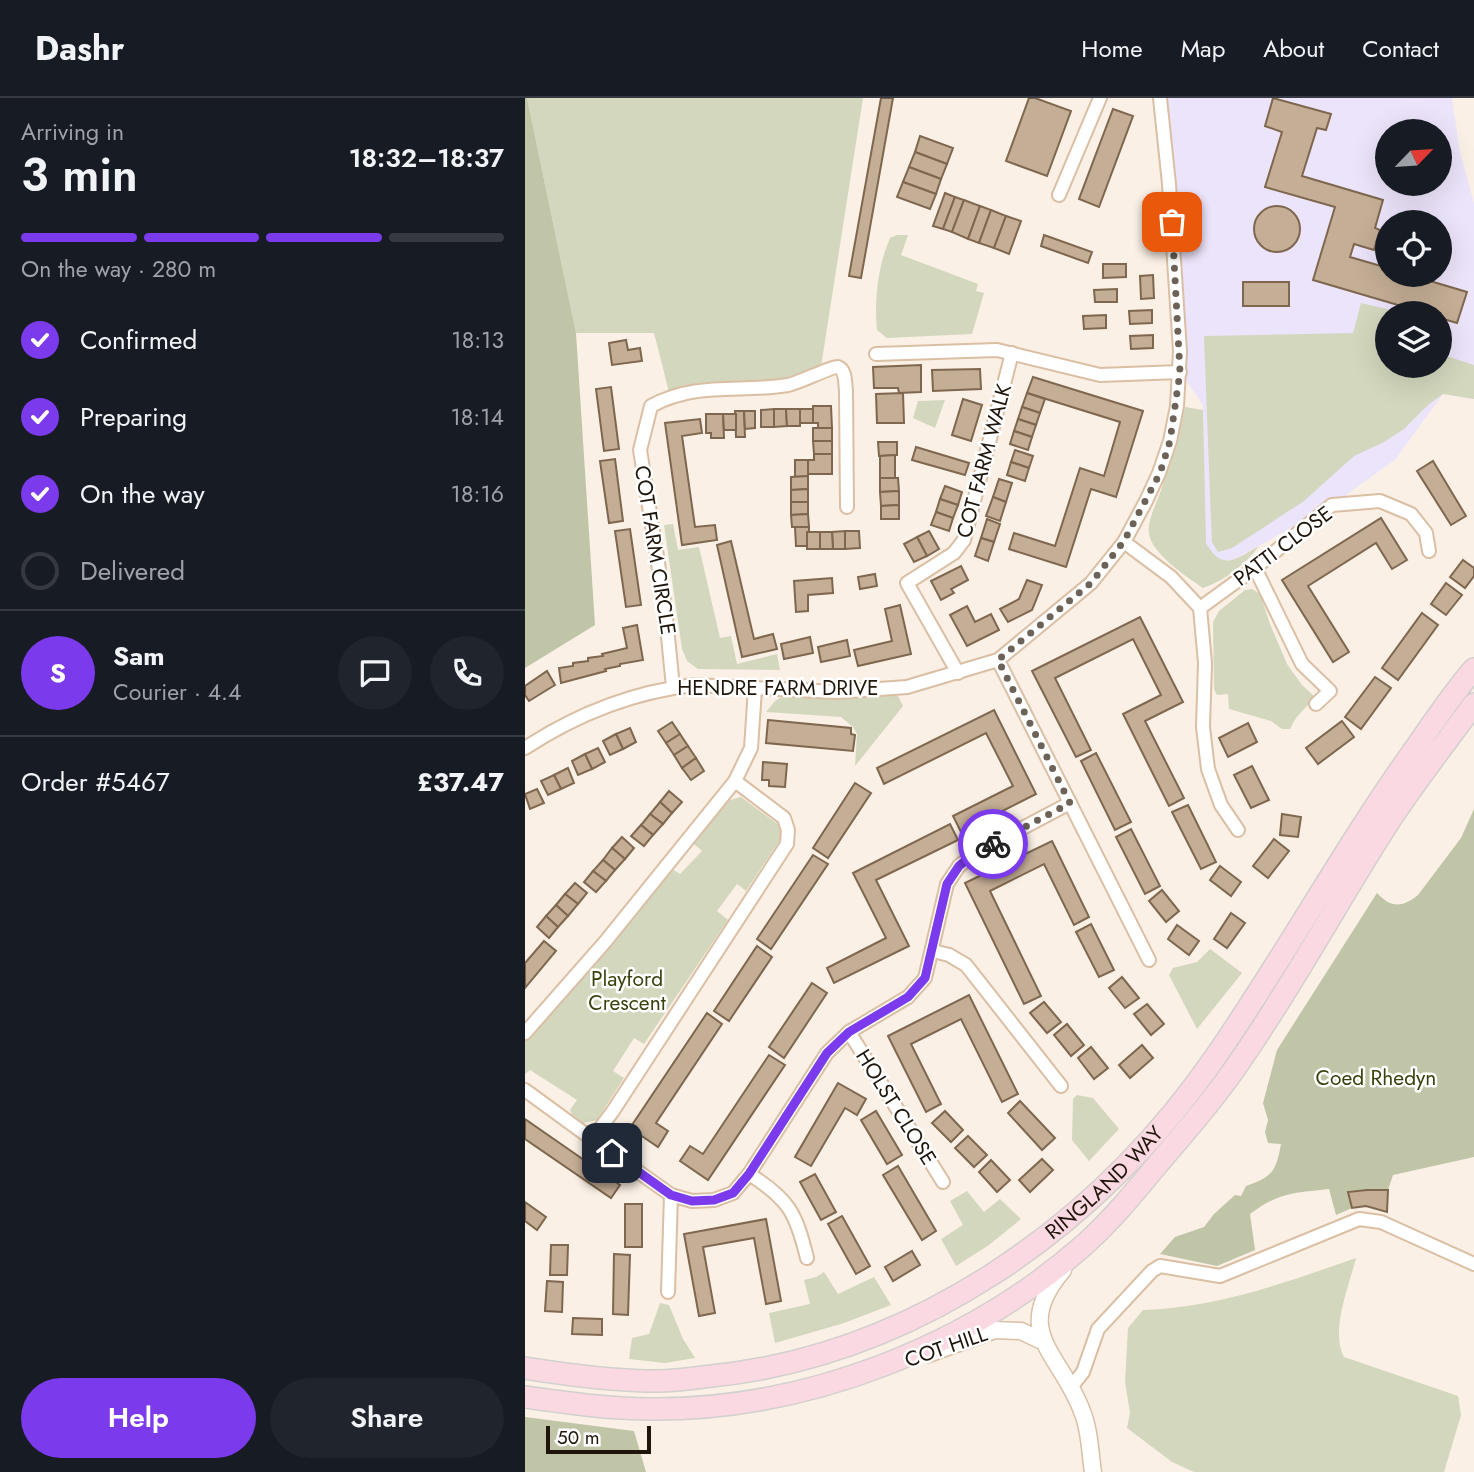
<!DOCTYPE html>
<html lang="en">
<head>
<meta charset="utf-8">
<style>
  body { margin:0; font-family:Jost,sans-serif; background:#20242c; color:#f1f3f6; height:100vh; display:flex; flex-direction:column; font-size:26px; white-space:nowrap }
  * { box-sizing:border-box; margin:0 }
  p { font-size:23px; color:#9ea1a6 }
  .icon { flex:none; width:38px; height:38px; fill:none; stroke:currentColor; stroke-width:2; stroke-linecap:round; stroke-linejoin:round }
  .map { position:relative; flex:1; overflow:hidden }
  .sheet { display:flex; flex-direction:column; background:#171b24; width:525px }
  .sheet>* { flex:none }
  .needle { width:46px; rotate:65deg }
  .tools { position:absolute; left:850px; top:21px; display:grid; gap:14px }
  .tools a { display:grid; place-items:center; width:77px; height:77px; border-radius:50%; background:#171b24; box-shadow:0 7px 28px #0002; font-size:35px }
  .scale { position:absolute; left:21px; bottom:18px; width:105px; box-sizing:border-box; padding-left:7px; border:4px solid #1f150b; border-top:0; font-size:19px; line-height:24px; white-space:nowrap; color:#1f150b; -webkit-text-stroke:5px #fff; paint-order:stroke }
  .pin { position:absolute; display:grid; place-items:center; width:60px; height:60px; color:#fff; margin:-30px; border-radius:14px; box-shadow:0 4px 10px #0006 }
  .courier { position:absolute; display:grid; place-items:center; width:70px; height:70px; margin:-35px; border:5px solid #7c3aed; border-radius:50%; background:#fff; color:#222; box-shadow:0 2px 9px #0007 }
  .overview em { font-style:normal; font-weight:600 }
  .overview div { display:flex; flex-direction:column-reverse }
  .overview { display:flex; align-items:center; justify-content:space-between; height:119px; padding:0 21px }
  h1 { font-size:46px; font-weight:600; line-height:52px }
  .bar { display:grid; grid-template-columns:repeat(4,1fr); gap:10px 7px; align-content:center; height:84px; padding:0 21px }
  .bar i { height:9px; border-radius:5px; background:#363941 }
  .bar .on { background:#7c3aed }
  .bar p { grid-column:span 4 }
  .line { display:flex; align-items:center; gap:18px; padding:0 21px; border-top:2px solid #363941 }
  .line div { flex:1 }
  .round { display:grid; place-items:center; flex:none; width:74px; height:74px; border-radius:37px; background:#20242c }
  ol { padding:0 21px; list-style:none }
  li { display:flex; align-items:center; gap:21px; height:77px }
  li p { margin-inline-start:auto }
  li .icon { padding:7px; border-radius:50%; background:#7c3aed; color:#fff; stroke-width:4 }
  li:last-child { color:#9ea1a6 }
  li i { width:38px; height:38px; border:4px solid #363941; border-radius:50% }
  .primary-button { display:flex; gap:14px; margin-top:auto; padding:14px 21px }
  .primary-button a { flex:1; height:80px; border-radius:42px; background:#7c3aed; color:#fff; font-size:28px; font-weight:600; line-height:80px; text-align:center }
  .primary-button a+a { background:#20242c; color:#f1f3f6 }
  header { display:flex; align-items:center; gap:42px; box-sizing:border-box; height:98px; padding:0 35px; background:#171b24; border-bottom:2px solid #363941 }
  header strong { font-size:33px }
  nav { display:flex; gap:38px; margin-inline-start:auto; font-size:24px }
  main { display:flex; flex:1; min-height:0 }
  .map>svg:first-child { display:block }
</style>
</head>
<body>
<header>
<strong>Dashr</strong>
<nav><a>Home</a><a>Map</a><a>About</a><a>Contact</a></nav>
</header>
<main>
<section class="sheet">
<div class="overview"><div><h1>3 min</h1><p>Arriving in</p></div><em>18:32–18:37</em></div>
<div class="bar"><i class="on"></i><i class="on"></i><i class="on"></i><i></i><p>On the way · 280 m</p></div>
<ol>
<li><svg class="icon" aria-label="check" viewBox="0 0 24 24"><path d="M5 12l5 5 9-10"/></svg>Confirmed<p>18:13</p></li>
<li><svg class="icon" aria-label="check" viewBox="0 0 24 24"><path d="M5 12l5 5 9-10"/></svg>Preparing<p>18:14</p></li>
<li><svg class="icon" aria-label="check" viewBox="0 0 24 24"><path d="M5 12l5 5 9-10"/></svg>On the way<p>18:16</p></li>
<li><i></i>Delivered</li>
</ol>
<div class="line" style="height:126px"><b class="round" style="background:#7c3aed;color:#fff">S</b><div><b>Sam</b><p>Courier · 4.4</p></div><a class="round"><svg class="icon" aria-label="chat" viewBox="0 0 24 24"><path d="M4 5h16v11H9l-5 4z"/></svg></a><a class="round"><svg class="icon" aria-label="phone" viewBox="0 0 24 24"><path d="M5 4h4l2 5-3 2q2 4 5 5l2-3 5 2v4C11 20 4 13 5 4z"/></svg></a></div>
<div class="line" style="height:91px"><div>Order #5467</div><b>£37.47</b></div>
<div class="primary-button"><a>Help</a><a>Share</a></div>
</section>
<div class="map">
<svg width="949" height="1374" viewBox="0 0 949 1374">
  <rect width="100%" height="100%" fill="#fbf0e5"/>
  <!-- education -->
  <path fill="#ece4fa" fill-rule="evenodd" d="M635,0H927L935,54L949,105V301L918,296L870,362L807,407L710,461L698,463L688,458L680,445L678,307L655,274ZM863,33H915V86H863ZM863,124H915V177H863ZM863,215H915V268H863Z"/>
  <!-- green -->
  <g fill="#d2d7bd">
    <path d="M2,0H338L295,275L275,285L145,298L129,235H51Z"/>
    <path d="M372,137H383L376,157L453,186L451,193L459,195L447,236L362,240L352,232C349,203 353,167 365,140Z"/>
    <path d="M836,205L878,215H863V268H915V256L949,267V301L918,296L904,306L879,331L859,344L829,358L779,403L707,450L693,454L687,444L686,423L679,238L828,235Z"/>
    <path d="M420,302L410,330L388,320L393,303Z"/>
    <path d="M660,309L678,312L681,445C697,474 711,461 734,448C721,466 699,483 678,490C662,479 627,456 624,436C622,420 633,404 637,389C646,363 653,336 660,309Z"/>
    <path d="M148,426L153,452L174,449L195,540L206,538L212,566L252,556L255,572L173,571L162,563L157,551L139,427Z"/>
    <path d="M727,491L735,496L745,526L762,566L777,587L790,599L771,620L765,631H757L746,623L704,611L703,596L692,597L689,591L688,524L694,513L720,492Z"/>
    <path d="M260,597L373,598L378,608L330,668L332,636L328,629L316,619L241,614L250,603Z"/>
    <path d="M216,699L254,727L257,739L221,793L212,786L192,813L203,822L119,946L109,940L88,973L99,980L72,1022L58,1025L48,1019L45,1012L52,1002L5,972L0,976V943L74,861L147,771L155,776L177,753L168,745L205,702Z"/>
    <path d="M685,851L717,875L672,931L644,877L648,870L672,864Z"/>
    <path d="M552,997L568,1000L594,1031L564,1063L547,1042L548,1001Z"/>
    <path d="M442,1093L459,1114L475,1101L496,1121L464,1147L431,1168L416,1141L438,1127L425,1103Z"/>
    <path d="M831,1160C824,1188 805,1233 819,1259L933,1298L936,1317L919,1374H669L647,1364L602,1330L605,1315L600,1284L603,1230L618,1212C692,1210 762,1184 831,1160Z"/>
    <path d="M299,1174L313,1196L349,1179L366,1207L319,1225L250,1245L244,1215L285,1206L279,1182L291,1179Z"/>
    <path d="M135,1205L144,1207L158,1241L170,1260L140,1265L104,1261L107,1240L124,1236Z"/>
  </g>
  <!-- forest -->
  <g fill="#bfc5a6">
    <path d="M0,0H2L51,235L70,527L0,570Z"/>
    <path d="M949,711V1059L868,1077L863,1092L824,1094L827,1110L811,1117L804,1091C770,1095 754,1094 725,1116L730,1152L692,1168L635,1156L650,1139L679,1129L689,1116L710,1097L716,1098L721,1088C747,1079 751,1074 756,1046L743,1045L740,1034L743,1022L738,1005L752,952L852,795C866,810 877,810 893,797L936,740Z"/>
    <path d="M0,1319L109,1333L121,1374H0Z"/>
  </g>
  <!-- building -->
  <g fill="#c5ae96" stroke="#7e674e" stroke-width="2">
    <path d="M356,0H368L336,180L324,178Z"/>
    <path d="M504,0H510L546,13L522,78L481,63Z"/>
    <path d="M748,0L806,16L801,32L792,30L777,78L858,102L850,130L855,132L849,152L829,146L825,159L863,170V177H885L942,194L932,225L915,220V215H900L788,182L810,109L740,89L757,34L740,28Z"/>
    <path d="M588,11L608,18L574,109L554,101Z"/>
    <path d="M395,38L428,50L422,66L390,54Z"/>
    <path d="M390,54L422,66L416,81L384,69Z"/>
    <path d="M384,69L416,81L411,96L378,84Z"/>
    <path d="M378,84L411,96L405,111L372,99Z"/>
    <path d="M420,95L430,99L418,131L408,128Z"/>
    <path d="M430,99L439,102L427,134L418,131Z"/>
    <path d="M439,102L455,108L443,141L427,134Z"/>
    <path d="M455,108L466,112L454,145L443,141Z"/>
    <circle cx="752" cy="131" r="23"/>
    <path d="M466,112L481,118L469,150L454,145Z"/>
    <path d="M481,118L496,123L484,156L469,150Z"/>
    <path d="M519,137L567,154L563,165L516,148Z"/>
    <path d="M578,166H601V179L578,180Z"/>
    <path d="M628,177L629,200L616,201L615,178Z"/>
    <rect x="718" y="184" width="46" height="24"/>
    <path d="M592,191V204H570L569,192Z"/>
    <path d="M627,212V225L605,226L604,213Z"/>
    <path d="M581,217V230L559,231L558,218Z"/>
    <path d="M628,237V250L606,251L605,238Z"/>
    <path d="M101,242L103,252L115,250L117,263L87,267L84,245Z"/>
    <path d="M396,267V294L374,295L373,290H349L348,269Z"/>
    <path d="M455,271L456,291L408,293L407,272Z"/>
    <path d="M508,279L618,313L591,399L566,391L541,469L484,451L489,435L530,448L555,370L579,378L595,324L502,295Z"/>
    <path d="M86,289L94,351L79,353L71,291Z"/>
    <path d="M378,295L379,325H352L351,296Z"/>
    <path d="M502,295L520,301L515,315L497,309Z"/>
    <path d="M438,301L457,307L446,343L427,337Z"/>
    <path d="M288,308H306L307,330H293V325H288Z"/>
    <path d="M497,309L515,315L511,327L493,321Z"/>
    <path d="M249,311V329H236V312Z"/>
    <path d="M249,311H261L262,328L249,329Z"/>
    <path d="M261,311H275V328H262Z"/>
    <rect x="275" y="311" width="13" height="14"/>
    <path d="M210,313H219L220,339H211Z"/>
    <path d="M219,313H230V330L220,331Z"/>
    <path d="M181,316H198L199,340H186V335H181Z"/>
    <path d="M198,316H211V332H199Z"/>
    <path d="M175,321L177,335L157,338L170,429L190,427L192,442L157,447L140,325Z"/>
    <path d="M493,321L511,327L507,339L489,333Z"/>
    <rect x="288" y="330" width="19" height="13"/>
    <path d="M489,333L507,339L503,352L485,346Z"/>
    <path d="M288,343H307V356H289Z"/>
    <path d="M353,344H372V357L354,358Z"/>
    <path d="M391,349L444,365L440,377L387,362Z"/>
    <path d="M490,352L508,358L504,370L486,364Z"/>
    <path d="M289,356H307V376H283V362H289Z"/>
    <path d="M370,357V380H355V358Z"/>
    <path d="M90,361L98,423L84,425L75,363Z"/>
    <path d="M270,362H283V378L270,379Z"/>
    <path d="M908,363L941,418L926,427L892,373Z"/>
    <path d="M486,364L504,370L500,383L482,377Z"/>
    <path d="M283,378V391L266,392V379Z"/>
    <path d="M355,380H373L374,393L355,394Z"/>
    <path d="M474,381L487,385L481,404L468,399Z"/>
    <path d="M420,388L437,394L433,407L415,401Z"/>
    <path d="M283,391V404H266V392Z"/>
    <path d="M374,393V407L356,408L355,394Z"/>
    <path d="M468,399L481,404L475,423L461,418Z"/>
    <path d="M415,401L433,407L428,420L411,414Z"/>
    <path d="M266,404H283V416L266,417Z"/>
    <path d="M374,407V421H356V408Z"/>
    <path d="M411,414L428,420L424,433L406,427Z"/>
    <path d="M283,416L284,429H267L266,417Z"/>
    <path d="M856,420L882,462L867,471L851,445L783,488L824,554L808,564L757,482Z"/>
    <path d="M462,421L475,426L469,444L456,440Z"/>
    <path d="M270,429H284V434H282V448H271Z"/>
    <path d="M105,431L116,507L101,509L90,433Z"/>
    <path d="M320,433H334L335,450L320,451Z"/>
    <path d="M320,433V451H308L307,434Z"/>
    <path d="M404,433L414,451L402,458L392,439Z"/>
    <rect x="282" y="434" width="13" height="17"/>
    <path d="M295,434H307L308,451H295Z"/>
    <path d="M392,439L402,458L389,464L379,446Z"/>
    <path d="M456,440L469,444L463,463L450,458Z"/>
    <path d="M206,443L229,541L248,536L252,551L217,559L192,447Z"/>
    <path d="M938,462L949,470V478L940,490L925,479Z"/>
    <path d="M436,468L443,482L426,491L429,495L416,502L406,483Z"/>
    <path d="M350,476L352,488L335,491L333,479Z"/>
    <path d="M307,480L308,495L283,497V513L271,514L269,483Z"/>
    <path d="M502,482L517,487L507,512L483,524L475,511L494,501Z"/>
    <path d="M921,485L937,497L921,517L906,506Z"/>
    <path d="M375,507L386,556L333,568L329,552L367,543L360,511Z"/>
    <path d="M442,508L450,524L466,516L474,532L442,548L425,517Z"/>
    <path d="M897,515L913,527L873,582L857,570Z"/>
    <path d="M615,519L658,604L620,623L659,700L644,708L598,616L636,597L608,541L530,580L566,652L551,659L507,573Z"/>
    <path d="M112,527L118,562L95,566V568L80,571L81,573L36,585L34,570L48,568V565L63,563V560L78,558L77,556L102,550L98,530Z"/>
    <path d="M285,539L288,555L259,561L256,546Z"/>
    <path d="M322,542L325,558L296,564L293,549Z"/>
    <path d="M22,573L30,587L4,603L0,597V588Z"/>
    <path d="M850,579L866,590L836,631L820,619Z"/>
    <path d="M469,612L511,696L436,734L428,718L488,688L461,635L359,686L352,670Z"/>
    <path d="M243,622L326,630V636L330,637L328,653L241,645Z"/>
    <path d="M817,623L829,639L793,666L781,650Z"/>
    <path d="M147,624L155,636L141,645L133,633Z"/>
    <path d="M723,625L732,644L703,659L694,640Z"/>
    <path d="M105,630L111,644L98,651L91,636Z"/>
    <path d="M91,636L98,651L85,657L78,643Z"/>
    <path d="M155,636L163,648L149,657L141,645Z"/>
    <path d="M163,648L171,660L157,670L149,657Z"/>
    <path d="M73,650L80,664L67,671L60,656Z"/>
    <path d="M571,655L606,724L590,732L556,663Z"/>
    <path d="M60,656L67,671L53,677L47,663Z"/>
    <path d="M171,660L179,673L166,682L157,670Z"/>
    <path d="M238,664L262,666L260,689L244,688V682H237Z"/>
    <path d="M727,668L744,702L726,710L709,677Z"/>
    <path d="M43,670L49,685L36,691L29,677Z"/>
    <path d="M29,677L36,691L23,697L16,683Z"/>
    <path d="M330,685L346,695L303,760L288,750Z"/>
    <path d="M12,691L19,705L5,711L0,696Z"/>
    <path d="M144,693L157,704L147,715L135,704Z"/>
    <path d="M135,704L147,715L138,726L125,716Z"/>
    <path d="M663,707L691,764L676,771L647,714Z"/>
    <path d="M125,716L138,726L128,737L116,727Z"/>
    <path d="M757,716L776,719L773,739L755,737Z"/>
    <path d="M425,726L433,742L351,782L384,848L309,885L302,870L361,840L328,775Z"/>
    <path d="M116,727L128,737L119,748L106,738Z"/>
    <path d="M606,731L635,788L620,796L591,739Z"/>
    <path d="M97,739L109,750L100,761L87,750Z"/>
    <path d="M749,741L764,753L743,780L728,768Z"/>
    <path d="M527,743L564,819L549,827L519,766L465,793L516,898L499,906L440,785Z"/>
    <path d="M87,750L100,761L90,772L78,762Z"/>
    <path d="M288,757L303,766L246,851L232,841Z"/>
    <path d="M78,762L90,772L81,783L68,773Z"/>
    <path d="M695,768L716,784L706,798L685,782Z"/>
    <path d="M68,773L81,783L71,794L59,784Z"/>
    <path d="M50,785L62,795L53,806L40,796Z"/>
    <path d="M637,792L654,813L641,824L624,803Z"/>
    <path d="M40,796L53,806L43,818L31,807Z"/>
    <path d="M31,807L43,818L33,829L21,818Z"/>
    <path d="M706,815L720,825L702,850L689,841Z"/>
    <path d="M21,818L33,829L24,840L12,829Z"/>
    <path d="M566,826L589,872L574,879L551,834Z"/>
    <path d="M652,827L674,843L664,857L643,841Z"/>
    <path d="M19,843L31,853L0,890V865Z"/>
    <path d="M232,848L247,859L204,923L189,913Z"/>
    <path d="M597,879L614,900L600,910L584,890Z"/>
    <path d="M287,885L302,895L259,960L244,949Z"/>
    <path d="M444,897L493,996L477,1004L436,921L386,946L416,1006L401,1014L363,938Z"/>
    <path d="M519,904L536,924L522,935L505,915Z"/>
    <path d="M622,906L639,926L626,937L609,916Z"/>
    <path d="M182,915L197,926L131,1025L143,1033L133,1049L105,1030Z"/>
    <path d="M542,926L559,947L546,958L529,937Z"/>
    <path d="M617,947L628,960L605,980L594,967Z"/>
    <path d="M566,949L583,970L569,981L553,960Z"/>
    <path d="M244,957L260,967L183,1082L155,1063L165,1048L178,1056Z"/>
    <path d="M313,985L341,1001L332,1017L320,1010L286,1068L270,1059Z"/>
    <path d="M495,1003L530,1040L517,1052L483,1015Z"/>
    <path d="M351,1013L377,1057L362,1066L336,1022Z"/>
    <path d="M420,1013L438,1032L426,1044L407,1025Z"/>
    <path d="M0,1021L95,1087L86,1100L0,1041Z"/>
    <path d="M443,1038L462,1057L449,1069L430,1050Z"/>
    <path d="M517,1061L528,1072L505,1094L494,1082Z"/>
    <path d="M466,1062L485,1082L472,1094L454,1074Z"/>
    <path d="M373,1068L411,1133L397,1142L358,1077Z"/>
    <path d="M290,1076L311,1114L296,1122L275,1084Z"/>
    <path d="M842,1092H863L862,1114L841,1108L827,1110L823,1094Z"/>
    <path d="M0,1104L21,1119L12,1132L0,1123Z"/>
    <rect x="100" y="1106" width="17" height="43"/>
    <path d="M317,1118L345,1168L331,1176L303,1126Z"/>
    <path d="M241,1121L256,1203L241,1206L229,1140L178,1149L190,1215L174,1218L159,1136Z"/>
    <path d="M26,1147H43L42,1177H25Z"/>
    <path d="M387,1153L395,1167L368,1183L360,1169Z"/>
    <path d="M89,1156L105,1157L103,1217L88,1216Z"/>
    <path d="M22,1183L38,1184L37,1214L20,1213Z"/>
    <path d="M48,1220L77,1221V1237L47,1236Z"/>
  </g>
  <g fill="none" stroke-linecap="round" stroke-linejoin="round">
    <!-- minor casing -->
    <g stroke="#dabfa4" stroke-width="16">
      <g id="minor">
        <path d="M534,97L575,0"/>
        <path d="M351,256L472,252L575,277L655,274"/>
        <path d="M599,444L646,479L675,510L680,565L678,629L683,671L696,707L713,732"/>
        <path d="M730,470L777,566L805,593L791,606"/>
        <path d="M675,510L730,470L807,407L855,403L886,416L901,435L904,453"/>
        <path d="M473,562L624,862"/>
        <path d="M433,575L382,485L429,455L439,442L487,255"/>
        <path d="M148,589L140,509L115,352L126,308C172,283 215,295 263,287C273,285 308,268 313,269C321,272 320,285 321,293L322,409"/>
        <path d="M0,650C52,616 107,594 169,587L312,594L382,589L473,562L566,485L599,444L621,403L634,375L645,343L652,308L655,253L644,86L635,0"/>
        <path d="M408,853L424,857L441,867L536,988"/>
        <path d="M324,934L418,1084"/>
        <path d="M0,935L80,844L210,683L226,650L230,591"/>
        <path d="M0,992L67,1041L88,1013L262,746L263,732L259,720L210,683"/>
        <path d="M67,1041L146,1097L167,1103L189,1102L208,1095L224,1076L302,955L324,934L383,899L400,880L422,786L434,768L450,755L545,705"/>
        <path d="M224,1076C264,1101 271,1115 282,1160"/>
        <path d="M143,1194L146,1097"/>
        <path d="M547,1288L558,1274L573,1231L627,1173L635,1168L695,1178L834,1121L856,1124L949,1166"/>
      </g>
    </g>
    <!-- tertiary casing -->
    <g stroke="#dabfa4" stroke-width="19">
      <g id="tertiary">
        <path d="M538,1172C484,1235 538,1257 558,1316C565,1333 565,1355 568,1374"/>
        <path d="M403,1256L470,1232L496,1233L517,1243"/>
      </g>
    </g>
    <!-- primary casing -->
    <g stroke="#d2d0ce" stroke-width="24">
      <g id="primary">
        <path id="s1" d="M0,1270C44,1277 88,1283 133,1283C148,1283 163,1281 178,1279C387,1260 573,1129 691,958C761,857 820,748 892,648C910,622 928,595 949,571"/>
        <path d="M0,1299C42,1305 84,1311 127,1311C281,1312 443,1249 559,1147C586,1123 609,1095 632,1067C661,1033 690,1000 715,963C770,884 815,799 867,719C893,680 922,643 949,606"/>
      </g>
    </g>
    <!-- minor -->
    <use href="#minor" stroke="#fff" stroke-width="12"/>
    <!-- tertiary -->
    <use href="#tertiary" stroke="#fff" stroke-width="16"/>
    <!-- primary -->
    <use href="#primary" stroke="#fbd9e2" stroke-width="21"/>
  </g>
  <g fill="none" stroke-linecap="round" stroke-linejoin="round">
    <!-- done -->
    <path stroke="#6c6257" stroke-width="7" stroke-dasharray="0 12.6" d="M468,746L545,705L473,562L566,485L599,443L635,375L645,343L655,274L647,124"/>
    <!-- route -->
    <path stroke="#7c3aed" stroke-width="9" d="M87,1055L146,1097L167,1103L189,1102L208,1095L224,1076L302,955L324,934L383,899L400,880L422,786L434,768L450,755L468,746"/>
  </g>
  <g text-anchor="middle" stroke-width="5" stroke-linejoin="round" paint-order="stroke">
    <!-- street labels -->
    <g font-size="21" fill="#1f150b" stroke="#fff">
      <text transform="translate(459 363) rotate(-75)" y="7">COT FARM WALK</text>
      <text transform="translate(758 448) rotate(-37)" y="7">PATTI CLOSE</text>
      <text transform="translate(130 452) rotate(81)" y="7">COT FARM CIRCLE</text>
      <text x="253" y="597">HENDRE FARM DRIVE</text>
      <text transform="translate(371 1009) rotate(58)" y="7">HOLST CLOSE</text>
      <text dy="7" stroke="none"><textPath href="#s1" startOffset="634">RINGLAND WAY</textPath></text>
      <text transform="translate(421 1249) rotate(-19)" y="7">COT HILL</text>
    </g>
    <!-- park labels -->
    <g font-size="21" fill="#3a410c" stroke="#fff">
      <text x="102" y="888">Playford<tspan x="102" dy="24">Crescent</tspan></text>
      <text x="851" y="987">Coed Rhedyn</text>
    </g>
  </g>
</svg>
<div class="tools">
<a><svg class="needle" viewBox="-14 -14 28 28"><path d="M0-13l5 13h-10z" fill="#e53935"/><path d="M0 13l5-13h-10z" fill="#9ea1a6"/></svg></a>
<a><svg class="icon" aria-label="locate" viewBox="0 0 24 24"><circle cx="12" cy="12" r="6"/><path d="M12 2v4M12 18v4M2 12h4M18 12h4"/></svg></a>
<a><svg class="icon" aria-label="layers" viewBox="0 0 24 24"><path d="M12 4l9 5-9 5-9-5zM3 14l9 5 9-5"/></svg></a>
</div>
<div class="scale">50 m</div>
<div class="pin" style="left:647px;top:124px;background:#ea580c"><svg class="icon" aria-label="bag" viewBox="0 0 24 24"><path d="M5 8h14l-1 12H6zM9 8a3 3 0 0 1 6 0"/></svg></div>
<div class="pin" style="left:87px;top:1055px;background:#1f2937"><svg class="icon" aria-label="home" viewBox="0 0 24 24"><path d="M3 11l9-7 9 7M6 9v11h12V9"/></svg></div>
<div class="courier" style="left:468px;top:746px"><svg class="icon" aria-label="bike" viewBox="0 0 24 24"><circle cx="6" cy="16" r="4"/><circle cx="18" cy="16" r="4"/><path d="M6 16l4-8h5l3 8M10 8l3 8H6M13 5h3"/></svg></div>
</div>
</main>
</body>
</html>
